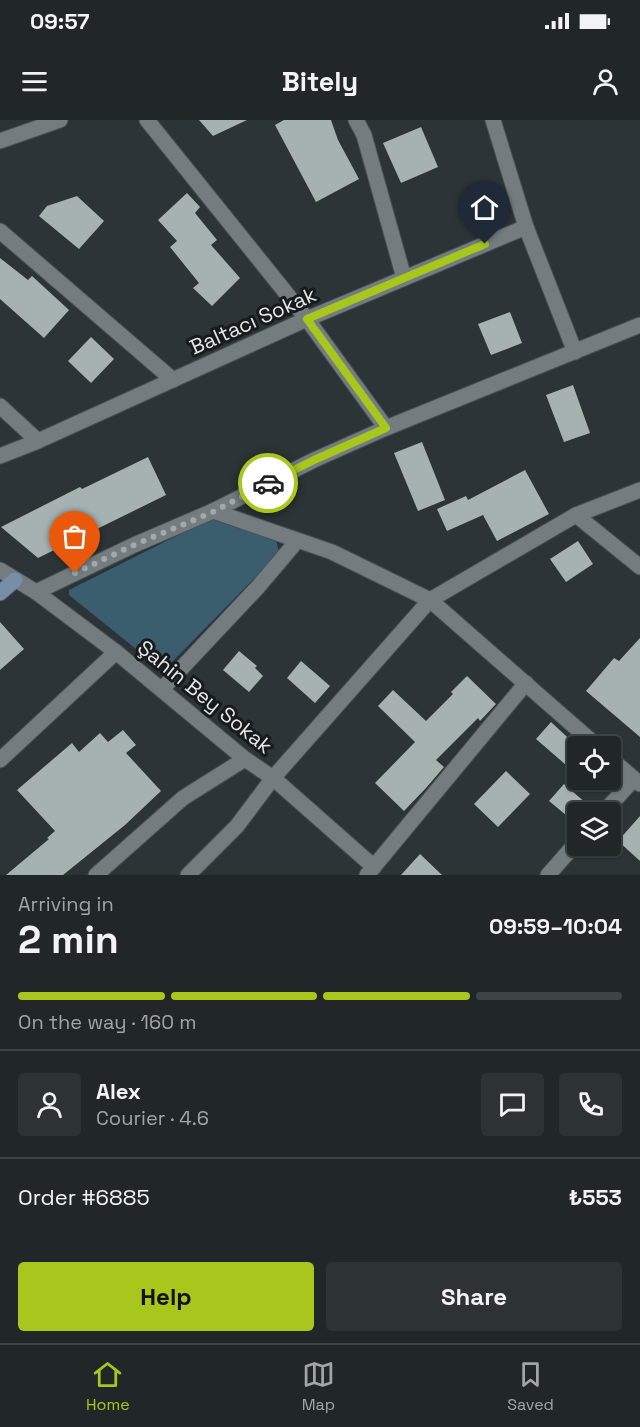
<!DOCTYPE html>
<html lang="en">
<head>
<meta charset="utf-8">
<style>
  body { margin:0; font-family:"Space Grotesk",sans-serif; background:#2d3335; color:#f1f3f6; height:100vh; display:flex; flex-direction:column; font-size:22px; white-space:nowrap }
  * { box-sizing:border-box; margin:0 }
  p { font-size:20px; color:#a2a5a8 }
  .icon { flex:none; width:33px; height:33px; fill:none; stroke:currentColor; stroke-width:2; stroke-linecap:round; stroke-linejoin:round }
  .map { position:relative; height:755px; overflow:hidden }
  .sheet { display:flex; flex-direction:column; background:#212729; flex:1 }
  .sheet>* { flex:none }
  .fabs { position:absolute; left:567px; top:616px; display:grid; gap:12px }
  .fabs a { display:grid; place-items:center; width:54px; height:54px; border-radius:6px; background:#212729; box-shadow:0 2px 4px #0004,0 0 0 2px #3e4446; font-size:30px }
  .pin { position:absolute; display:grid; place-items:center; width:51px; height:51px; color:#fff; margin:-62px -26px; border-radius:50% 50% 50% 0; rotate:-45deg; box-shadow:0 0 6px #0007 }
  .pin .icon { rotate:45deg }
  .courier { position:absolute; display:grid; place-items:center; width:60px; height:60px; margin:-30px; border:4px solid #a8c71d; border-radius:50%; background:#fff; color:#222; box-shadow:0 2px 8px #0007 }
  .summary em { font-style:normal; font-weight:800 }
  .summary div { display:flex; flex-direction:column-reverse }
  .summary { display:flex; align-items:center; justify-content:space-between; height:102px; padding:0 18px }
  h1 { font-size:39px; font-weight:800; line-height:45px }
  .bar { display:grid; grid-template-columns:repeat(4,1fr); gap:9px 6px; align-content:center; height:72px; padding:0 18px }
  .bar i { height:8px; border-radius:4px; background:#3e4446 }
  .bar .on { background:#a8c71d }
  .bar p { grid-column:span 4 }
  .line { display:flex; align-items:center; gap:15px; padding:0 18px; border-top:2px solid #3e4446 }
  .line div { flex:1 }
  .round { display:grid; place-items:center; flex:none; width:63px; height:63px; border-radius:6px; background:#2d3335 }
  .primary-button { display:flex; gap:12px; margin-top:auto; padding:12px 18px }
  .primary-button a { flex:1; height:69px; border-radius:6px; background:#a8c71d; color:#111; font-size:24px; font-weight:800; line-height:69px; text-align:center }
  .primary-button a+a { background:#2d3335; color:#f1f3f6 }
  .status { display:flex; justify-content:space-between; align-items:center; height:42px; padding:0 30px; background:#212729; direction:ltr }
  .status svg { height:16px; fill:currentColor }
  header { display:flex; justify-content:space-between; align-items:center; height:78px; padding:0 18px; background:#212729; font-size:27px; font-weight:800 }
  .menu { display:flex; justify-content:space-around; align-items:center; height:84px; border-top:2px solid #3e4446; background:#212729; font-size:16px; color:#a2a5a8 }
  .menu a { display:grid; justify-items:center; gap:3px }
  .menu .on { color:#a8c71d }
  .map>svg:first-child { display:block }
</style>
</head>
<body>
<div class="status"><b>09:57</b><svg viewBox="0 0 49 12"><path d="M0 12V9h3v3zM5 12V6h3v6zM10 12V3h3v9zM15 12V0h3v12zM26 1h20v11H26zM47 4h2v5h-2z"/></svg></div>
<header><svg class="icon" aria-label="menu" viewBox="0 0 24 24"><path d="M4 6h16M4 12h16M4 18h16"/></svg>Bitely<svg class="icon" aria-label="person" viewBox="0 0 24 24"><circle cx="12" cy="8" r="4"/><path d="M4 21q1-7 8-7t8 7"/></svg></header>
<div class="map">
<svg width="640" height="755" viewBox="0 0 640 755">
  <rect width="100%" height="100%" fill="#2c3437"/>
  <!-- green -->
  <path fill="#3b5e6e" d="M212,398L276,420L279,433L170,544L156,545L69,475V470Z"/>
  <!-- building -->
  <g fill="#a6b1b2">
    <path d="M199,0H247L213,16Z"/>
    <path d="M284,0H331L338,20L359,59L316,82L275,5Z"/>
    <path d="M421,7L438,47L401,63L383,23Z"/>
    <path d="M187,73L200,87L195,93L217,120L211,125L240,158L212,186L193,168L199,163L170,127L177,121L158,100Z"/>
    <path d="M77,76L104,101L79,129L39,96L47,86Z"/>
    <path d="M0,138L28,160L32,156L69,190L44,218L0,179Z"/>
    <path d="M510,192L522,223L491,235L478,204Z"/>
    <path d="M91,217L114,239L91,263L68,241Z"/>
    <path d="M573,265L590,313L564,322L546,275Z"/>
    <path d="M422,322L445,380L418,391L394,333Z"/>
    <path d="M148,337L166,375L38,438L1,407L80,367L82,369Z"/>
    <path d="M525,350L549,394L497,421L483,395L447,411L437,389L466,376L468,380Z"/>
    <path d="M578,421L593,444L566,462L550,439Z"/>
    <path d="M0,502L24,529L0,550Z"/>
    <path d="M640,518V617L586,571L614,538L619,541Z"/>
    <path d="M239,531L257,546L255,548L263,556L249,572L223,550Z"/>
    <path d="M301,541L330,566L315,583L287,558Z"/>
    <path d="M467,556L496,584L480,601L478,598L436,640L444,647L426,668L404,691L375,663L415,622L378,586L393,570L426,601L453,574L451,572Z"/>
    <path d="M551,602L578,627V632L566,645L536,619Z"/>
    <path d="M123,610L136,625L126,633L161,671L125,705L63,755H6L49,719L47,718L55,711L17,670L72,623L79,632L100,613L108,622Z"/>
    <path d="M506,651L530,674L498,707L474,684Z"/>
    <path d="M564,664L594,690L593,693H578V705L549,681Z"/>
    <path d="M640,696V741L618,721Z"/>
    <path d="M420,734L442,755H401Z"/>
  </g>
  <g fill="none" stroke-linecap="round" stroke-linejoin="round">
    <!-- street casing -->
    <g stroke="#4a5054" stroke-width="17">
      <g id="street">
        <path d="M147,0L307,199L386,308"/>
        <path d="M356,0L364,15L404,158"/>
        <path d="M493,0L526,107L575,232"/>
        <path d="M0,21L60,0"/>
        <path d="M0,111L173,260"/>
        <path d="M0,286L38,321"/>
        <path d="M0,336L38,321L307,199L526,107"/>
        <path d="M213,391L332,432L430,480L598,627"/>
        <path d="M576,395L640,447"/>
        <path d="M0,450L36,472L116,532L245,639L273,658L374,747"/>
        <path d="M36,472L134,425L213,391L314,340L386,308L640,205"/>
        <path d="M162,569L258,467L297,421"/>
        <path d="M610,638L640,664"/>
        <path d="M0,640L116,532"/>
        <path d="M603,693L634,659"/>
        <path d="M96,755L183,678L245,639"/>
        <path d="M188,755L237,706L273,658L430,480L576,395L640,370"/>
        <path d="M367,755L526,563"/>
        <path d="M548,755L578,721"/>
      </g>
    </g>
    <!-- secondary casing -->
    <g stroke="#4a5054" stroke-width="17">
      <path id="secondary" d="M0,473L15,460"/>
    </g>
    <!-- street -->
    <use href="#street" stroke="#747c80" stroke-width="15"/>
    <!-- secondary -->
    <use href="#secondary" stroke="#778fa6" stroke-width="15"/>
  </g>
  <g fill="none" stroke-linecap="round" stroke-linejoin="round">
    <!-- done -->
    <path stroke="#a2a8ab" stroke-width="6" stroke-dasharray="0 10.8" d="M75,453L134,425L213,392L268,363"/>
    <!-- route -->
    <path stroke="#a8c71d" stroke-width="8" d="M268,363L314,340L386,308L307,199L485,124"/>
  </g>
  <g text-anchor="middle" stroke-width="6" stroke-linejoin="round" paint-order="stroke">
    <!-- street labels -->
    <g font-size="21" fill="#e2e7e9" stroke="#171b1c">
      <text transform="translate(253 201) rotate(-24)" y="7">Baltacı Sokak</text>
      <text transform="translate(205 577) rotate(39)" y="7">Şahin Bey Sokak</text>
    </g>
  </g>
</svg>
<div class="fabs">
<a><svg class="icon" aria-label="locate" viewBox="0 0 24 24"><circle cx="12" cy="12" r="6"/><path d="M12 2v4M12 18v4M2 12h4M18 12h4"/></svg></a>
<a><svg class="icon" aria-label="layers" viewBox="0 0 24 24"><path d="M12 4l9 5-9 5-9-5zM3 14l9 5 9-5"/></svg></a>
</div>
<div class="pin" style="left:75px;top:453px;background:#ea580c"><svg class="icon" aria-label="bag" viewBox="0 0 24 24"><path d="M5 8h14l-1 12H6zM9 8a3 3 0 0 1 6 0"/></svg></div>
<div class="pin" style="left:485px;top:124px;background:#1f2937"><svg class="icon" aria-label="home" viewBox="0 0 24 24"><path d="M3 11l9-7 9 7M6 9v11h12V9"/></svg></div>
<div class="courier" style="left:268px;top:363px"><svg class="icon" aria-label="car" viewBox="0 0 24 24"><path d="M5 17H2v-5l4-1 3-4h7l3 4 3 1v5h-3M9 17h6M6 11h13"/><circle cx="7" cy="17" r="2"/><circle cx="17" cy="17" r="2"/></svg></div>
</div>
<section class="sheet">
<div class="summary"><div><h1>2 min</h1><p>Arriving in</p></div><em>09:59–10:04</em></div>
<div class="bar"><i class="on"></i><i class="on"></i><i class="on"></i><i></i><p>On the way · 160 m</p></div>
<div class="line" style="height:108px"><a class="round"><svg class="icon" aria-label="person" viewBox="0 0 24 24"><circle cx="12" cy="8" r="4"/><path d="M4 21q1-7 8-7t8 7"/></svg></a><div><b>Alex</b><p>Courier · 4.6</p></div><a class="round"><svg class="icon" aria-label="chat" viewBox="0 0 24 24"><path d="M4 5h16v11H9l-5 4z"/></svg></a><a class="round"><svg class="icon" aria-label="phone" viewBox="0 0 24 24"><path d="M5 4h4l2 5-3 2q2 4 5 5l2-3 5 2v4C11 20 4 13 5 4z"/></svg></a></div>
<div class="line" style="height:78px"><div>Order #6885</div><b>₺553</b></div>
<div class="primary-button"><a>Help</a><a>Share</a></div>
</section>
<nav class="menu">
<a class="on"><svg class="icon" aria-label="home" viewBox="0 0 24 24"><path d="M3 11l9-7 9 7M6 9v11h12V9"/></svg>Home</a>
<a><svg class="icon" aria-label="map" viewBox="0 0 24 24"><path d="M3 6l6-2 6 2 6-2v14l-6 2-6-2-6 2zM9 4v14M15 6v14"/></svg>Map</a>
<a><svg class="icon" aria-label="saved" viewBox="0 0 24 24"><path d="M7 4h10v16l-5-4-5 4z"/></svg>Saved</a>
</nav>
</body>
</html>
